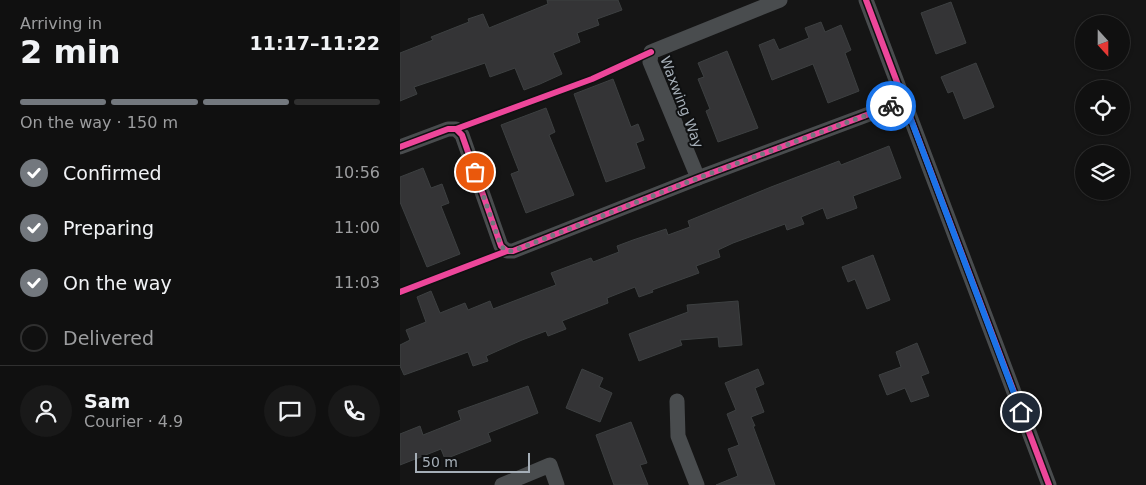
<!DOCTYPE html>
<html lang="en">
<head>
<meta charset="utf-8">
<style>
  body { margin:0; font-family:"DejaVu Sans",sans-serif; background:#191919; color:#f1f3f6; height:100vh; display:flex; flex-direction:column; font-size:19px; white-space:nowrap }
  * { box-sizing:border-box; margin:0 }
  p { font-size:16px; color:#9c9d9f }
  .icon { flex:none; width:28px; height:28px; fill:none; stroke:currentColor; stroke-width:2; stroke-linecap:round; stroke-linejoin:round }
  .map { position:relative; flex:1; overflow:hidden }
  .details { display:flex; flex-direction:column; background:#101010; width:400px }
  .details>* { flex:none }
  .needle { width:32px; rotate:159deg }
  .buttons { position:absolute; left:675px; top:15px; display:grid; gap:10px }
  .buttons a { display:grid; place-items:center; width:55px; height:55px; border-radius:50%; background:#101010; box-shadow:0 1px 4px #0004,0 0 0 1px #303030; font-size:25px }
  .scale { position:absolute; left:15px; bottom:12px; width:115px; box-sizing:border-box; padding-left:5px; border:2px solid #a5aeb7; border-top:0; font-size:14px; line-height:18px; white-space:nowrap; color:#a5aeb7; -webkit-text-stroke:4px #0f1011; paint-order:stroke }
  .pin { position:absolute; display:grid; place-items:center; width:42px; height:42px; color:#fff; margin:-21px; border:2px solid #fff; border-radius:50%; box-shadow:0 1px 5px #0007 }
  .courier { position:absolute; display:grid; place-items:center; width:50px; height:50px; margin:-25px; border:4px solid #1a73e8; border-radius:50%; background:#fff; color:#222; box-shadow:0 1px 6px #0007 }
  .head em { font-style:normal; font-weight:700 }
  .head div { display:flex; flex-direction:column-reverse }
  .head { display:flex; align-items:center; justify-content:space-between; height:85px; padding:0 20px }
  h1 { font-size:32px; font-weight:700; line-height:38px }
  .bar { display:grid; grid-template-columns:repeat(4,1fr); gap:8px 5px; align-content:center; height:60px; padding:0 20px }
  .bar i { height:6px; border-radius:4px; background:#303030 }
  .bar .selected { background:#73787e }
  .bar p { grid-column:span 4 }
  .line { display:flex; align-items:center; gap:12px; padding:0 20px; border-top:1px solid #303030 }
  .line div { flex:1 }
  .round { display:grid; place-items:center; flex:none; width:52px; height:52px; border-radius:26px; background:#191919 }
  ol { padding:0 20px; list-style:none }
  li { display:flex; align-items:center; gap:15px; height:55px }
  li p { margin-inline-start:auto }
  li .icon { padding:5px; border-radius:50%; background:#73787e; color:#fff; stroke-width:4 }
  li:last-child { color:#9c9d9f }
  li i { width:28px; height:28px; border:2px solid #303030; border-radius:50% }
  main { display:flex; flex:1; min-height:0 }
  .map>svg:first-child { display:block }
</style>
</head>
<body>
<main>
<section class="details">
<div class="head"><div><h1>2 min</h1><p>Arriving in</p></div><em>11:17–11:22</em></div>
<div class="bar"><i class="selected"></i><i class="selected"></i><i class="selected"></i><i></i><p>On the way · 150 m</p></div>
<ol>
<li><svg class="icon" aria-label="check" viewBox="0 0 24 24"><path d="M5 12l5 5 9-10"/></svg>Confirmed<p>10:56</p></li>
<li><svg class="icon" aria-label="check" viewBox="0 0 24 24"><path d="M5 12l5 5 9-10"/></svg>Preparing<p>11:00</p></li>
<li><svg class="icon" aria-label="check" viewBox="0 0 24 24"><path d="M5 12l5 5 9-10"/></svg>On the way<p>11:03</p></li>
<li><i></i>Delivered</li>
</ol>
<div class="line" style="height:90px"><a class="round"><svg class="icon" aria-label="person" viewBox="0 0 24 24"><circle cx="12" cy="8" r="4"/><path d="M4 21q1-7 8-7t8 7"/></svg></a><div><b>Sam</b><p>Courier · 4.9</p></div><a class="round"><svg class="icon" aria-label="chat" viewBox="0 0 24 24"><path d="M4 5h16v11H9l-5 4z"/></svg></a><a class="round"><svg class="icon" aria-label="phone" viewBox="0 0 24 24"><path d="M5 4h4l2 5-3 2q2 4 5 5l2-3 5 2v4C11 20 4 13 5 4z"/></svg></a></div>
</section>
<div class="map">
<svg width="746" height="485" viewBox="0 0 746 485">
  <rect width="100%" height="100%" fill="#151515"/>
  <!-- building -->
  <g fill="#343436" stroke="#3d4041">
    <path d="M147,0H218L222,10L197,19L199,25L177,33L180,42L153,53L162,74L140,84L124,90L115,68L90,77L85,63L14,87L17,94L0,101V53L33,40L31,37L69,22L68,19L83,14L89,28L148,4Z"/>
    <path d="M551,2L566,43L536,54L521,13Z"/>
    <path d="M421,22L425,32L441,25L451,50L445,53L459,91L428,103L413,64L372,80L359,45L374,39L379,50L409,38L405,28Z"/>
    <path d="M327,51L358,128L318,142L306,111L310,109L298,79L304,77L298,63Z"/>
    <path d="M576,63L594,107L564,119L553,91L548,93L541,77Z"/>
    <path d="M213,79L231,127L238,124L244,140L236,143L245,168L206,182L174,94Z"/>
    <path d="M146,108L155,132L149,135L174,195L126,213L111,174L119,171L101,125Z"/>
    <path d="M489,146L501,178L453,196L457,208L427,219L423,208L401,217L404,224L387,230L385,224L333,243L318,250L320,257L296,266L299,273L252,290L253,292L239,297L235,287L207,298L208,303L162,321L166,329L148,336L146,331L122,340L86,356L88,361L73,366L68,352L4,375L0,366V345L10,340L6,330L26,322L17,297L31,291L40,313L65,303L68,310L90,301L93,309L156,285L151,273L191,258L193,262L219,252L217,246L233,240L266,229L268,235L290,227L288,221L371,187L439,161L441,165Z"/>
    <path d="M23,168L31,188L42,184L49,203L41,206L60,254L27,267L0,202V177Z"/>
    <path d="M473,255L490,300L467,309L455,279L448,282L442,267Z"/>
    <path d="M338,301L342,345L319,347L318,337L280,340L282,345L239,361L229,334L288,312L287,305Z"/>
    <path d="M517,343L529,373L521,376L529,396L511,402L505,388L487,395L479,375L501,367L496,352Z"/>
    <path d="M182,369L203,378L199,387L212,393L200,422L166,408Z"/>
    <path d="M358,369L364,384L355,388L364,412L351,417L355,426H353L375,485H316L338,476L328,449L339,445L327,414L336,410L325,383Z"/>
    <path d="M128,386L138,413L88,433L91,441L45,459L41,449L0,465V434L20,426L23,435L61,420L58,411Z"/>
    <path d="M231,422L247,463L240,465L248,485H214L196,435Z"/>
  </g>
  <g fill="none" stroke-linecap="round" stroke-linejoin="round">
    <!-- minor -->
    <g stroke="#494c4e" stroke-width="15">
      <path d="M466,0L649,485"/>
      <path d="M0,147L48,129H56L62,135L101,246L107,251H113L298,178L504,101"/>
      <path d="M298,178L250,62L251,52L380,0"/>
      <path d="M277,401L278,436L297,485"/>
      <path d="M102,485L150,465L157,485"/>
    </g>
    <!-- cycleway casing -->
    <g stroke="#0f1011" stroke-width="9">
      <g id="cycleway">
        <path d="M466,0L649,485"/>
        <path d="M56,129L192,79L251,52"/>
        <path d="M0,147L48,129H56L62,135L101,246L107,251H113L298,178L504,101"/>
        <path d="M0,292L107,251"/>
      </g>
    </g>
    <!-- cycleway -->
    <use href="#cycleway" stroke="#ed469a" stroke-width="6"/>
  </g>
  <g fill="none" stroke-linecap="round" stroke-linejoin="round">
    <!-- done -->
    <path stroke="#73787e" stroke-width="5" stroke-dasharray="0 9" d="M75,172L101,246L107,251H113L298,178L491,106"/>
    <!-- route -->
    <path stroke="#1a73e8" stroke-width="6" d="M491,106L504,101L621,412"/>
  </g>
  <g text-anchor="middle" stroke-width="4" stroke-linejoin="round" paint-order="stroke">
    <!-- street labels -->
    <g font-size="14" fill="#a5aeb7" stroke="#0f1011">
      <text transform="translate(282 102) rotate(69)" y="5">Waxwing Way</text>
    </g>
  </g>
</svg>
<div class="buttons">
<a><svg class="needle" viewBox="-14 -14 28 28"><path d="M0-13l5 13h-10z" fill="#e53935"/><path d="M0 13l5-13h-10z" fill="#9c9d9f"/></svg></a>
<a><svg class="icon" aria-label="locate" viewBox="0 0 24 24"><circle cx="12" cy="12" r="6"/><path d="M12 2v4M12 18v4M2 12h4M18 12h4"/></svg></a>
<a><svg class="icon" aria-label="layers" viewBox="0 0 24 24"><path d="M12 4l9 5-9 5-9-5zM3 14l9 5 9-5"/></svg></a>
</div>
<div class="scale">50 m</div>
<div class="pin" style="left:75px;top:172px;background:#ea580c"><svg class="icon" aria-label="bag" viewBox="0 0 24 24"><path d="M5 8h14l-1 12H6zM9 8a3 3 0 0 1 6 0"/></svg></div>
<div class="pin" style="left:621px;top:412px;background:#1f2937"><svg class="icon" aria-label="home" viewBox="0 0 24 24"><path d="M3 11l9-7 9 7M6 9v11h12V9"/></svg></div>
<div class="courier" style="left:491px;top:106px"><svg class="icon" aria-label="bike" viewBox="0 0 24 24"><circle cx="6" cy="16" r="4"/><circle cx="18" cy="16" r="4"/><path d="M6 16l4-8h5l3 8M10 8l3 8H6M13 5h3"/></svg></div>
</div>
</main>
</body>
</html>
